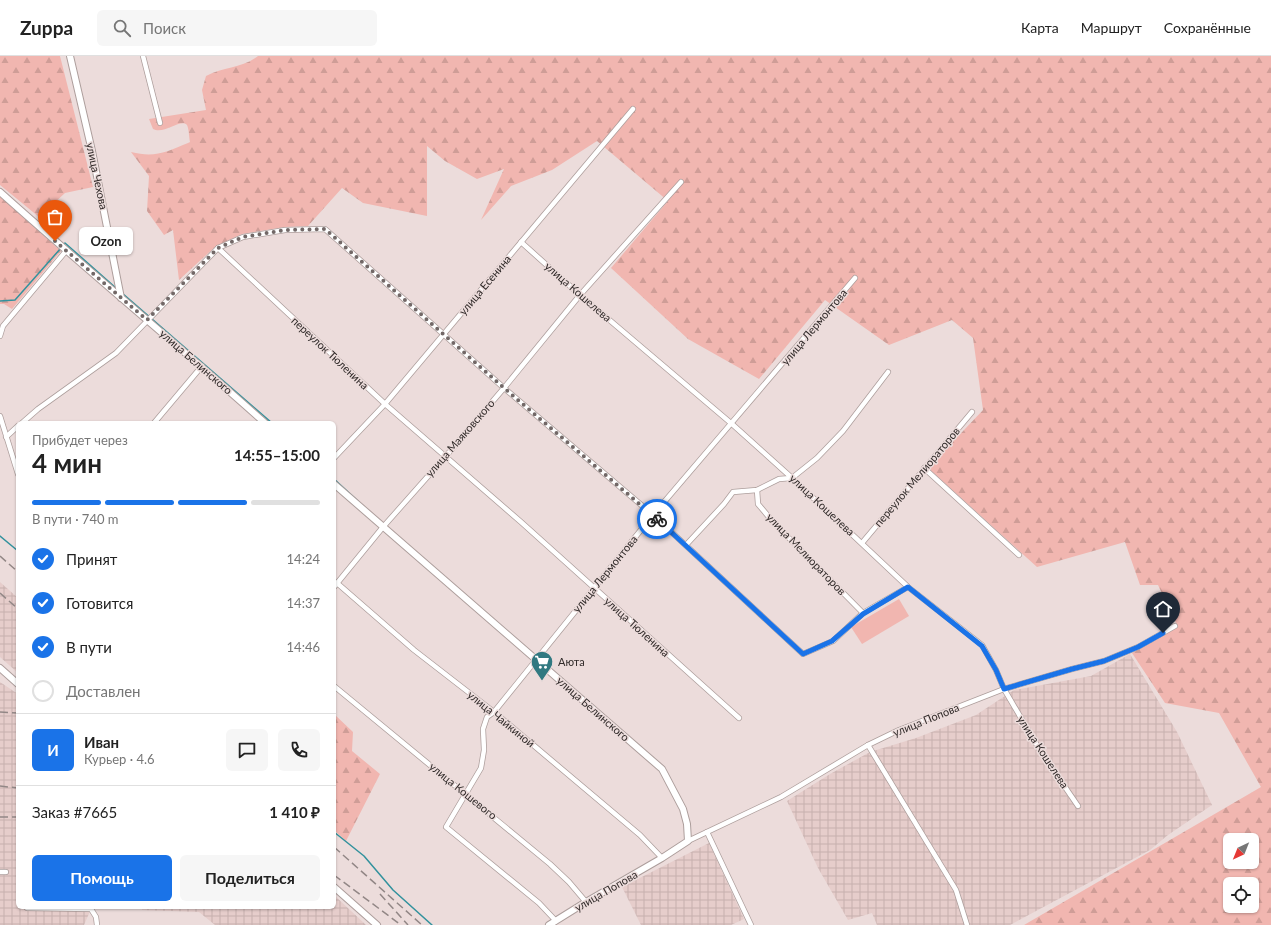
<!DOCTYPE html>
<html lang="ru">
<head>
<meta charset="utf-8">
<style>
  body { margin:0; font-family:Lato,sans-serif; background:#f6f6f6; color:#222; height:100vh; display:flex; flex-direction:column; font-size:15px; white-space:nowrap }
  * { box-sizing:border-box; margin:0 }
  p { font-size:13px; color:#767676 }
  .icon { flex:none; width:22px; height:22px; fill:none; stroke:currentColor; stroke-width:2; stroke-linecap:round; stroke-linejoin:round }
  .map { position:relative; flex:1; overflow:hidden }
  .drawer { position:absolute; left:16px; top:365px; width:320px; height:488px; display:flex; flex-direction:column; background:#fff; border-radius:6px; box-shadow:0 1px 3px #0004 }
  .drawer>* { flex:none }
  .needle { width:26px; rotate:223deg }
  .fabs { position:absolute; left:1223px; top:777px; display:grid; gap:8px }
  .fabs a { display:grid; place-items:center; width:36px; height:36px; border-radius:6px; background:#fff; box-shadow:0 1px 3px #0004; font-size:20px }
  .pin { position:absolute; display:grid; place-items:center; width:34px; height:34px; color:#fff; margin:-41px -17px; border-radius:50% 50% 50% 0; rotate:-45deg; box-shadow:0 0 4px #0007 }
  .pin .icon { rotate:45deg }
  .courier { position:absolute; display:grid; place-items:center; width:40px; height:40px; margin:-20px; border:3px solid #1a73e8; border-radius:50%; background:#fff; color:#222; box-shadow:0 1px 5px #0007 }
  .bubble { position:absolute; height:28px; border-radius:6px; background:#fff; box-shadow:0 1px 3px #0004; font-size:13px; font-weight:700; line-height:28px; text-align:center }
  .headline em { font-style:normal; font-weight:700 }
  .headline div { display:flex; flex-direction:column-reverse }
  .headline { display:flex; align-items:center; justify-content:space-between; height:68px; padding:0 16px }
  h1 { font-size:26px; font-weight:700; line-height:30px }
  .bar { display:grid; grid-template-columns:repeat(4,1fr); gap:6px 4px; align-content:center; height:48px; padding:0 16px }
  .bar i { height:5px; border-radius:3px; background:#e0e0e0 }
  .bar .active { background:#1a73e8 }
  .bar p { grid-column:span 4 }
  .line { display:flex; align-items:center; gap:10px; padding:0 16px; border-top:1px solid #e0e0e0 }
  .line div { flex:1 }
  .round { display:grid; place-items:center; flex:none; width:42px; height:42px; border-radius:6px; background:#f6f6f6 }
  ol { padding:0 16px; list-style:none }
  li { display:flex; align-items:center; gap:12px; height:44px }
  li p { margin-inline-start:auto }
  li .icon { padding:4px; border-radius:50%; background:#1a73e8; color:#fff; stroke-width:4 }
  li:last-child { color:#767676 }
  li i { width:22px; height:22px; border:2px solid #e0e0e0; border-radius:50% }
  .primary-button { display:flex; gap:8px; margin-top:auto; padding:8px 16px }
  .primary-button a { flex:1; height:46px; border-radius:6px; background:#1a73e8; color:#fff; font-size:16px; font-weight:700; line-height:46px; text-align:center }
  .primary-button a+a { background:#f6f6f6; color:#222 }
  header { display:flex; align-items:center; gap:24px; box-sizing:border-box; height:56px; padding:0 20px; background:#fff; border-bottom:1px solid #e0e0e0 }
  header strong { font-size:19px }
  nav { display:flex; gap:22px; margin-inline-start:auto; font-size:14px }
  .search { width:280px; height:36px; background:#f6f6f6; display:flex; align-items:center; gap:10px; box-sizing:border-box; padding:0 14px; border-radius:6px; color:#767676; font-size:15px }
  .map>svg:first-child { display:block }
</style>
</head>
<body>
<header>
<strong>Zuppa</strong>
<div class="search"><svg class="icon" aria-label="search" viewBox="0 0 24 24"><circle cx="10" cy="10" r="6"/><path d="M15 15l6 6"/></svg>Поиск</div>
<nav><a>Карта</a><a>Маршрут</a><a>Сохранённые</a></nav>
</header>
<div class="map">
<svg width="1271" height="869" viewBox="0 0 1271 869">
  <defs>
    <pattern id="industrial-grid" width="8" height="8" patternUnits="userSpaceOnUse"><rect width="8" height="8" fill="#e6cdcb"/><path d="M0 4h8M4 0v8" fill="none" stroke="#c6b0ae"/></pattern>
    <pattern id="forest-firs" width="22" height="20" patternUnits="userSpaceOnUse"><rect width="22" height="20" fill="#f1b6b0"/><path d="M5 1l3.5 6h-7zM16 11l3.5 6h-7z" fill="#cf9d97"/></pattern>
  </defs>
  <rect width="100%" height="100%" fill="#ecdcdb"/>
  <!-- industrial -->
  <g fill="url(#industrial-grid)">
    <path d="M0,526L18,542V617L0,601Z"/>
    <path d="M1130,598L1177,676L1212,749L1168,779L1150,794L1010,869H877L872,857L848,864L818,812L787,745L830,718L870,696L916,682L976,659L1014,634L1091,620Z"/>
    <path d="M0,626L18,638V851H94L91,853L84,869H0Z"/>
    <path d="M709,787L744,863L731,869H641L622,831Z"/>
    <path d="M334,839L366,869H215L199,856L142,854V851H334Z"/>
  </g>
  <!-- forest -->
  <g fill="url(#forest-firs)" fill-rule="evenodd">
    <path d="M0,0H60L93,131L65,137L39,161L0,129Z"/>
    <path d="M258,0H1271V869H1024L1261,731L1219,657L1165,647L1132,597L1178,571L1158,529H1140L1125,486L1037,511L928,412L983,354L973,282L952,264L889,289L825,244L759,323L688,283L611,212L668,145L597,85L552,114L511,130L481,164L504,113L477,123L445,105L427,90V160L363,147L342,132L308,170L285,171L242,178L216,190L179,224L173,174L164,179L147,155L149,120L131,96C155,102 166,96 188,87L190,86C189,81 189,73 187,69C181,62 164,79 153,73L149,63L206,54L202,34L206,20C224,10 241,13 258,0ZM1230,784H1252V806H1230ZM1230,828H1252V850H1230Z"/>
    <path d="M0,140L61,195L12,253L4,248H0Z"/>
    <path d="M334,658L353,676L352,695L380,718L346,785L334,774Z"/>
  </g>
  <!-- pitch -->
  <path fill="#f1b6b0" d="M899,543L909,560L862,588L851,571Z"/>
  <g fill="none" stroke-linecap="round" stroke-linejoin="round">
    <!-- stream -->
    <g stroke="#32929d" stroke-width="1.5">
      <path d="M63,189L65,187L116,232"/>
      <path d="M122,237L272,367"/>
      <path d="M0,245L15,244L61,192"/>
      <path d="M334,423L359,446"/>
      <path d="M0,480L18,495"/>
      <path d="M334,776L364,800L393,834L432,869"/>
    </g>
    <!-- street casing -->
    <g stroke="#ad9e9c" stroke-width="6">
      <g id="street">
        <path d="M143,0L160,67"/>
        <path d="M521,186L580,239L732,368L792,422L908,531L982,589L996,614L1004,633L1041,696L1078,750"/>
        <path d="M218,192L385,348L521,466L739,662"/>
        <path d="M0,280L3,270L66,195"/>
        <path d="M0,360L18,418"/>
        <path d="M22,367L38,353L116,297L218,192L243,181L285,174L325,173L504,332L653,459L803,598L833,585L863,557L908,531"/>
        <path d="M154,367L202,310"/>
        <path d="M6,381L18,370"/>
        <path d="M334,402L385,348L633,53"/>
        <path d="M924,412L1019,499"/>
        <path d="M757,434L758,448L774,467L863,557"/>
        <path d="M862,487L972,356"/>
        <path d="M686,489L724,448L733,436L757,434L779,423L792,422L817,402L843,375L888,316"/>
        <path d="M337,527L414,594L494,656L640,779L662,802"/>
        <path d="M334,531L383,471L445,401L504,332L580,239L681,126"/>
        <path d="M334,630L550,808L569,826L586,846"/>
        <path d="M868,689L956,834L967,869"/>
        <path d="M707,776L751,869"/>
        <path d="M688,785L781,741L868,689L899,674L1004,633L1072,613L1104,605L1138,591L1175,570"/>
        <path d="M0,816H6"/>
        <path d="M27,852L91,853L96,861L97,869"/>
        <path d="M556,865L539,847L446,771L481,712L484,694L483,673L487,661L494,656L653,459L855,222"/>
      </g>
    </g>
    <!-- secondary casing -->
    <g stroke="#ad9e9c" stroke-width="8">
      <g id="secondary">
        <path d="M70,0L92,95L121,242"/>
        <path d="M0,136C87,214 178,289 265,367"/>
        <path d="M334,428L662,713L683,753L687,768L688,785L662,802L586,846L549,869"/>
        <path d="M0,612L18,628"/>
        <path d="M334,831L377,869"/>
      </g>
    </g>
    <!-- street -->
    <use href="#street" stroke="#fff" stroke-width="4.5"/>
    <!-- secondary -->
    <use href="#secondary" stroke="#fff" stroke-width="6"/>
    <!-- rail -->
    <g stroke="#928786" stroke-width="1.5" stroke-dasharray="8 4" stroke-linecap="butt">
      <path d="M0,500L18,516"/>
      <path d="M0,537L18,553"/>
      <path d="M0,656L18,657"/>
      <path d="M0,730L18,732"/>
      <path d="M0,761H18"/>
      <path d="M334,791L422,869"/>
      <path d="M334,819L401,869"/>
      <path d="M380,838L408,869"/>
    </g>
  </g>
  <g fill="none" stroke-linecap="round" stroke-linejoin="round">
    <!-- done -->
    <path stroke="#726867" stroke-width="4" stroke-dasharray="0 7.2" d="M55,185L147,264L218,192L243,181L285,174L325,173L504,332L657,463"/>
    <!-- route -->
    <path stroke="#1a73e8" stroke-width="5" d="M657,463L803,598L832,585L863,558L908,531L982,590L996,614L1004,633L1072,613L1104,605L1138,591L1163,577"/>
  </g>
  <!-- icons -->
  <defs>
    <g id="supermarket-pin" transform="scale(1.15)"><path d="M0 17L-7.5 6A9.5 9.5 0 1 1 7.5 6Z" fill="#317981" stroke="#ecdcdb"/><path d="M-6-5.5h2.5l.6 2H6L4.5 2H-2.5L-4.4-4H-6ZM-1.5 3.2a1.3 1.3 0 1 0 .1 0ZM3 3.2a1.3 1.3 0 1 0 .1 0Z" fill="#fff"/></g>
  </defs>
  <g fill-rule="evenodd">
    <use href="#supermarket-pin" x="542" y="606"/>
  </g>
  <g text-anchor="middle" stroke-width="3" stroke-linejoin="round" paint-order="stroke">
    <!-- street labels -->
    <g font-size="11" fill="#302a29" stroke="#ecdcdb">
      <text transform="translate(97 120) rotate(78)" y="4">улица Чехова</text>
      <text transform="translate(485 229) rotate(-50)" y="4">улица Есенина</text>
      <text transform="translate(578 236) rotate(41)" y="4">улица Кошелева</text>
      <text transform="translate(814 271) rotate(-50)" y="4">улица Лермонтова</text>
      <text transform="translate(330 297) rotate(43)" y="4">переулок Тюленина</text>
      <text transform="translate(196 306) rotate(41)" y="4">улица Белинского</text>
      <text transform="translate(460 382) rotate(-49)" y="4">улица Маяковского</text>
      <text transform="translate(917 421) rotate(-50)" y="4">переулок Мелиораторов</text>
      <text transform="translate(822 449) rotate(43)" y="4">улица Кошелева</text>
      <text transform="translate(806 498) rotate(46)" y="4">улица Мелиораторов</text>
      <text transform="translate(605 518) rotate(-51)" y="4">улица Лермонтова</text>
      <text transform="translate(637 571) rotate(42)" y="4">улица Тюленина</text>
      <text transform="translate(593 653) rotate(41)" y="4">улица Белинского</text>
      <text transform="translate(501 663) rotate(39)" y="4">улица Чайкиной</text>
      <text transform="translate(926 664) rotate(-22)" y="4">улица Попова</text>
      <text transform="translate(1043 696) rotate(57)" y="4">улица Кошелева</text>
      <text transform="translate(463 735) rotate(39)" y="4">улица Кошевого</text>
      <text transform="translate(606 835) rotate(-30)" y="4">улица Попова</text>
    </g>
    <!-- poi labels -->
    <g font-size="11" fill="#302a29" stroke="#ecdcdb" text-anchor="start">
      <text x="558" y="610">Аюта</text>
    </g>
  </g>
</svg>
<div class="fabs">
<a><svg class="needle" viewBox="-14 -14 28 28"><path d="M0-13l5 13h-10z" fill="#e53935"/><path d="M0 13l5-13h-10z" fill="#767676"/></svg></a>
<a><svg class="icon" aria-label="locate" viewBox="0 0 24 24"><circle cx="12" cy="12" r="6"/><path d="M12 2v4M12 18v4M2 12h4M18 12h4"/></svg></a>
</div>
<div class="pin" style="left:55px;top:185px;background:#ea580c"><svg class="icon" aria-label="bag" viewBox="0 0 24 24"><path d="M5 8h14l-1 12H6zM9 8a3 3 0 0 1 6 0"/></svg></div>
<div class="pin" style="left:1163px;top:577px;background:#1f2937"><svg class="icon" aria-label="home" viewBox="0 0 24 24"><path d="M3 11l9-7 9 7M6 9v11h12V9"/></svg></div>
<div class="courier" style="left:657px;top:463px"><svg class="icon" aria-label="bike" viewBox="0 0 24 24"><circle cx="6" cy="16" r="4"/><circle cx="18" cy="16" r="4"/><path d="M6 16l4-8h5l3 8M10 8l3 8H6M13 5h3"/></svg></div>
<div class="bubble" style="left:79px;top:171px;width:54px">Ozon</div>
<section class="drawer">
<div class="headline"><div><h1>4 мин</h1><p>Прибудет через</p></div><em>14:55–15:00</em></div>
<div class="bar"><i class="active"></i><i class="active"></i><i class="active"></i><i></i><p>В пути · 740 m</p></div>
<ol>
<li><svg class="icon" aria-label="check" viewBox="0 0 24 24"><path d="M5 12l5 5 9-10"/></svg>Принят<p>14:24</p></li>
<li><svg class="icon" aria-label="check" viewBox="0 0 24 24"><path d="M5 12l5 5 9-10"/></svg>Готовится<p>14:37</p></li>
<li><svg class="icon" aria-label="check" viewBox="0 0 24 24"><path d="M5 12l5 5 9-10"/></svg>В пути<p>14:46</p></li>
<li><i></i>Доставлен</li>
</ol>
<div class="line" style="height:72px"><b class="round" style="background:#1a73e8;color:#fff">И</b><div><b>Иван</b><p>Курьер · 4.6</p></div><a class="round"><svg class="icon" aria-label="chat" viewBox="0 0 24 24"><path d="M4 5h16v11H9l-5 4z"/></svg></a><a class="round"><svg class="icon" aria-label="phone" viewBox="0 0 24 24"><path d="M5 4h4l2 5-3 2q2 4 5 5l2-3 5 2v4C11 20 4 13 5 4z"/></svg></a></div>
<div class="line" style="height:52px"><div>Заказ #7665</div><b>1 410 ₽</b></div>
<div class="primary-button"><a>Помощь</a><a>Поделиться</a></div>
</section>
</div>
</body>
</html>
